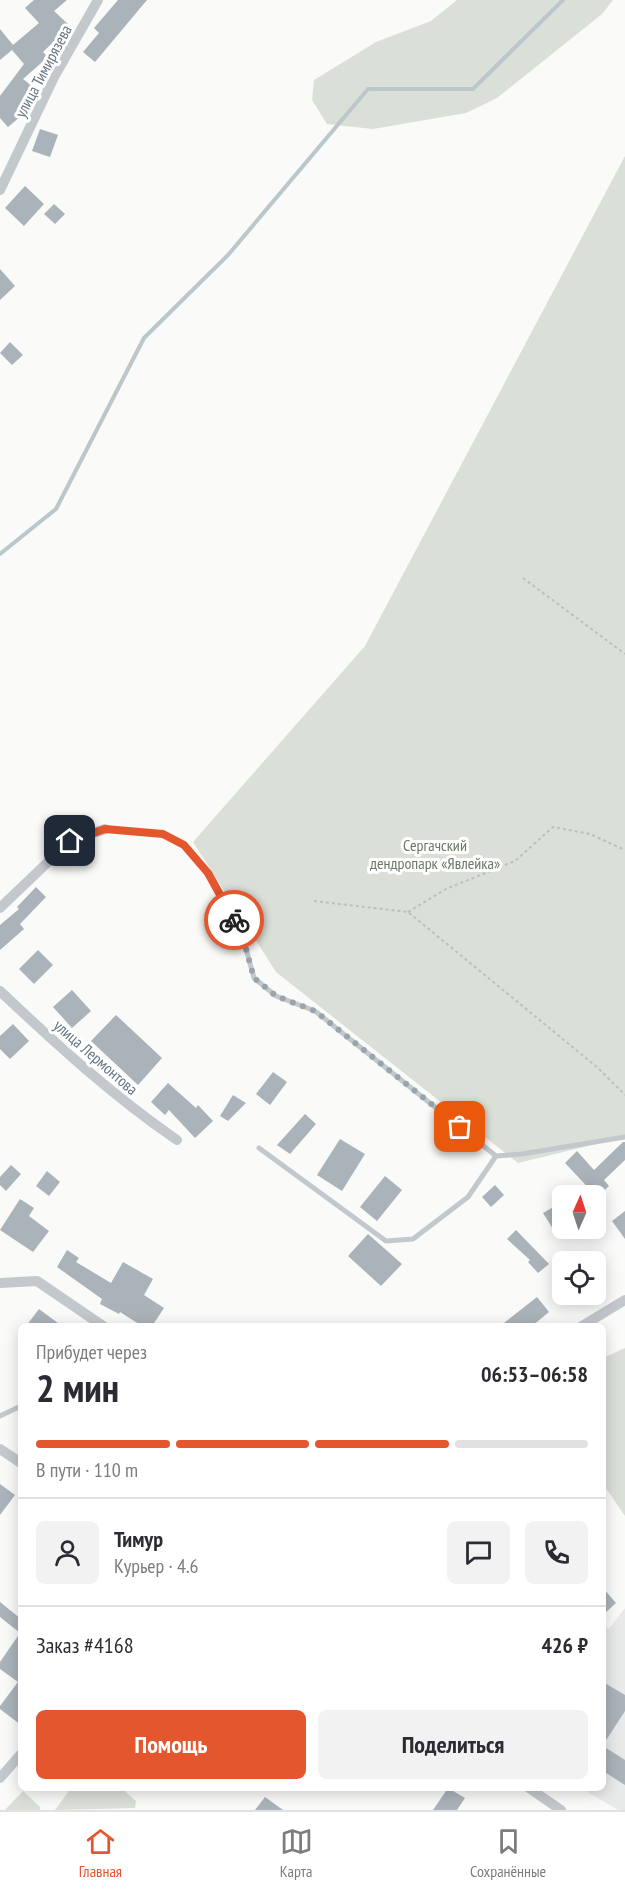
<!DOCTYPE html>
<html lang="ru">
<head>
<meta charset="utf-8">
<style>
  body { margin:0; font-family:"PT Sans Narrow",sans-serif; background:#f2f2f3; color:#2b2b33; height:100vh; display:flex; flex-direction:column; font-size:22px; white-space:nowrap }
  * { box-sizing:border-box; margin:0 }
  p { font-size:20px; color:#7c7c81 }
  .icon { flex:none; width:33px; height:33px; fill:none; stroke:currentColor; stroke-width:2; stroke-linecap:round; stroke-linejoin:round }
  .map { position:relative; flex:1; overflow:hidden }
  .drawer { position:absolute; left:18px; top:1323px; width:588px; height:468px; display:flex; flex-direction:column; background:#fff; border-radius:9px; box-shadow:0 3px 15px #0003 }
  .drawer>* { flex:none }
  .needle { width:39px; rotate:3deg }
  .tools { position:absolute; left:552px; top:1185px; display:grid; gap:12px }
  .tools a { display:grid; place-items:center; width:54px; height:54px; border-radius:9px; background:#fff; box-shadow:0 3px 15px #0003; font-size:30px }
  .pin { position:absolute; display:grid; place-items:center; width:51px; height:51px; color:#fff; margin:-26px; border-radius:12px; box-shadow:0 3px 9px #0006 }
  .courier { position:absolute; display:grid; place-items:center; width:60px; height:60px; margin:-30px; border:4px solid #e4572e; border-radius:50%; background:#fff; color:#222; box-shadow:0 2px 8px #0007 }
  .summary em { font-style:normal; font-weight:700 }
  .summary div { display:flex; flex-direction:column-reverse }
  .summary { display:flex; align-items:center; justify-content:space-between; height:102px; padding:0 18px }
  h1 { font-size:39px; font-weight:700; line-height:45px }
  .bar { display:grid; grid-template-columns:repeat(4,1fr); gap:9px 6px; align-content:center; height:72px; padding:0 18px }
  .bar i { height:8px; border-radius:4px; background:#e1e1e2 }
  .bar .selected { background:#e4572e }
  .bar p { grid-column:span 4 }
  .line { display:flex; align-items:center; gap:15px; padding:0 18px; border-top:2px solid #e1e1e2 }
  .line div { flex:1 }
  .round { display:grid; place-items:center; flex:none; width:63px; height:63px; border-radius:9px; background:#f2f2f3 }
  .button { display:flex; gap:12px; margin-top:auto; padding:12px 18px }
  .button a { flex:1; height:69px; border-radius:9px; background:#e4572e; color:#fff; font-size:24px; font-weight:700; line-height:69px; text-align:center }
  .button a+a { background:#f2f2f3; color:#2b2b33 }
  .tab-bar { display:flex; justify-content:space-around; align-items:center; height:84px; border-top:2px solid #e1e1e2; background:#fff; font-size:16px; color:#7c7c81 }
  .tab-bar a { display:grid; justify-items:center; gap:3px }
  .tab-bar .selected { color:#e4572e }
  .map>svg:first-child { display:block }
</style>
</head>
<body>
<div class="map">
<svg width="625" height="1810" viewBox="0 0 625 1810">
  <rect width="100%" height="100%" fill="#fafaf8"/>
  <!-- built -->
  <path fill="#e8e9e9" d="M625,1608V1810H618L581,1788H603V1625L609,1629Z"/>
  <!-- green -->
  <g fill="#dadfd7">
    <path d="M457,0H613L602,14L497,98L466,113L373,129L327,124L312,100L314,80L376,42L431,21Z"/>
    <path d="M625,156V1137L518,1163L276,972L193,842L365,646Z"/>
    <path d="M625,1348V1516L603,1484V1358Z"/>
    <path d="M71,1788H121L136,1801L135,1808L55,1810Z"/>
    <path d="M23,1791L41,1808L39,1810H5Z"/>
  </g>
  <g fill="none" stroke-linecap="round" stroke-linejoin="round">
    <!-- stream -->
    <path stroke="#bbc7cb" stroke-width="4" d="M0,554L56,509L144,338L228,255L368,89H473L563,0"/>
  </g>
  <!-- building -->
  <g fill="#aab3b9">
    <path d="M34,0H67L54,11L70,26L43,52L48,57L23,79L36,89L19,113L21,116L8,127L0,118V96L24,64L12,50L0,60V29L13,45L39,23L25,8Z"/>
    <path d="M118,0H147L95,62L83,52L99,33L94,28Z"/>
    <path d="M40,129L58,135L50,157L32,151Z"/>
    <path d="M25,186L44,204L24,226L5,208Z"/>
    <path d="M54,204L65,214L55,224L44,214Z"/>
    <path d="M0,269L15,286L0,300Z"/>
    <path d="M10,342L23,355L12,365L0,353Z"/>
    <path d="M36,887L46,897L20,924L24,929L0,950V925L19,909L17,907Z"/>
    <path d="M38,950L53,965L34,984L19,969Z"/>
    <path d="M72,990L91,1011L72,1028L53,1007Z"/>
    <path d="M116,1015L162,1058L138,1085L91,1041Z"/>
    <path d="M13,1024L29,1041L10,1059L0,1049V1036Z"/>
    <path d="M273,1072L287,1082L270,1105L256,1094Z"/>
    <path d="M168,1083L196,1108L198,1105L213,1121L195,1138L169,1110L165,1115L151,1102Z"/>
    <path d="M233,1095L246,1103L228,1121L220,1116Z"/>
    <path d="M305,1114L316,1124L290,1154L277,1145Z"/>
    <path d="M340,1139L365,1154L342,1191L317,1175Z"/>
    <path d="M623,1142H625V1160L604,1180L609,1186L597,1197L565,1163L577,1151L594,1170Z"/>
    <path d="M11,1165L21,1174L6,1191L0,1185V1177Z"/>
    <path d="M47,1171L60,1182L49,1196L36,1186Z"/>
    <path d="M385,1176L402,1190L377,1221L360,1207Z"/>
    <path d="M495,1185L504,1195L491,1207L482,1197Z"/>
    <path d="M20,1199L34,1208L29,1216L49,1231L33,1252L0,1230Z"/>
    <path d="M562,1202V1227L555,1232L543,1213Z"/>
    <path d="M625,1211V1239L612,1221Z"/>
    <path d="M516,1230L549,1264L538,1273L528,1262L530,1260L507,1239Z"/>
    <path d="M368,1234L402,1264L381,1286L348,1256Z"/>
    <path d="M67,1250L79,1258L76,1262L111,1283L123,1262L153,1279L144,1295L164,1308L152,1326H142L120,1312L119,1314L100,1304L102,1299L57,1267Z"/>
    <path d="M537,1297L549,1312L532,1326H500Z"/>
    <path d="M39,1309L62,1326H26Z"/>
    <path d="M0,1484L15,1495L0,1515Z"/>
    <path d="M603,1588L616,1603L603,1615Z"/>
    <path d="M0,1602L21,1619V1725L0,1709V1706L18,1682L0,1669V1662L20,1633L0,1617Z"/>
    <path d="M603,1682L625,1695V1711L603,1745Z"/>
    <path d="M603,1746L625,1760V1785L603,1771Z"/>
    <path d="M448,1788L465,1798L457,1810H433Z"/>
    <path d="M265,1797L283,1810H255Z"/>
  </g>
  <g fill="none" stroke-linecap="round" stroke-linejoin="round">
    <!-- path -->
    <g stroke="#bbbfc2" stroke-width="2" stroke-dasharray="3 3" stroke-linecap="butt">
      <path d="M523,578L625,654"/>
      <path d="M314,901L408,912L598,1068L625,1095"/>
      <path d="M408,912L446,889L515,861L553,827L590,834L625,850"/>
    </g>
    <!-- service -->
    <g stroke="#c3c8cc" stroke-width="5">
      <path d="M105,829L163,834L184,845L208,873L243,938L254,978L276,996L315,1011L496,1156L522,1154L625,1137"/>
      <path d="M259,1148L386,1241L413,1239L468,1197L496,1156"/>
      <path d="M0,1416L21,1406"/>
    </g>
    <!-- minor -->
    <g stroke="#c3c8cc" stroke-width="10">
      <path d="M0,190L54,77L98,0"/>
      <path d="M0,908L70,841L105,829"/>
      <path d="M0,991C56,1044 113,1096 177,1140"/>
      <path d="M0,1283L37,1281L103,1326"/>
      <path d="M582,1326L625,1300"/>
      <path d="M0,1449L21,1463"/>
      <path d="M0,1778L21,1754"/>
      <path d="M529,1788L561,1810"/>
    </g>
  </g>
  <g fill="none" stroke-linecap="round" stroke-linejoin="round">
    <!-- done -->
    <path stroke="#99a4ac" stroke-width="6" stroke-dasharray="0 10.8" d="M234,920L243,938L254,978L276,996L315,1011L460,1127"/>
    <!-- route -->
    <path stroke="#e4572e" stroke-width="8" d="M70,841L105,829L163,834L184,845L208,873L234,920"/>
  </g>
  <g text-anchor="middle" stroke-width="6" stroke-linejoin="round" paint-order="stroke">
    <!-- street labels -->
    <g font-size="16" fill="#657683" stroke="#fff">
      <text transform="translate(43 71) rotate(-62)" y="6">улица Тимирязева</text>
      <text transform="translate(96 1057) rotate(41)" y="6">улица Лермонтова</text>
    </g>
    <!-- park labels -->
    <g font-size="16" fill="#687a64" stroke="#fff">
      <text x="435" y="851">Сергачский<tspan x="435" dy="18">дендропарк «Явлейка»</tspan></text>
    </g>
  </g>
</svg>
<div class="tools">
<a><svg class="needle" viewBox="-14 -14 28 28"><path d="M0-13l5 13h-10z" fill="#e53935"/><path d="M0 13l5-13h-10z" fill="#7c7c81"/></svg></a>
<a><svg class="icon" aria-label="locate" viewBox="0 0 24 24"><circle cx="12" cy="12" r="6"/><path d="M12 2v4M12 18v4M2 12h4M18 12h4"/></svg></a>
</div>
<div class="pin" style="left:460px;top:1127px;background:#ea580c"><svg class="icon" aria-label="bag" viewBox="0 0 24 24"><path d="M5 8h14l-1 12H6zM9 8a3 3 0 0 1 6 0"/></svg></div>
<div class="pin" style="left:70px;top:841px;background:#1f2937"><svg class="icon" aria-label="home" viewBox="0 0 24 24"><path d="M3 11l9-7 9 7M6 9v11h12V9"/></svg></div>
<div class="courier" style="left:234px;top:920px"><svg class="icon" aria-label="bike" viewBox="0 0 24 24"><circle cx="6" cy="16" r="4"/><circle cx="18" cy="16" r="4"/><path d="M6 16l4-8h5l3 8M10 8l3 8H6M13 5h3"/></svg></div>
<section class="drawer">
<div class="summary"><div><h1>2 мин</h1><p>Прибудет через</p></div><em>06:53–06:58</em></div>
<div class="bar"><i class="selected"></i><i class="selected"></i><i class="selected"></i><i></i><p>В пути · 110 m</p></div>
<div class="line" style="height:108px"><a class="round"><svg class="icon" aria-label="person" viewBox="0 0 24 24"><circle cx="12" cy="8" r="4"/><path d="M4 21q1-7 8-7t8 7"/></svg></a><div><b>Тимур</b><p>Курьер · 4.6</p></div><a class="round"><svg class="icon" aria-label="chat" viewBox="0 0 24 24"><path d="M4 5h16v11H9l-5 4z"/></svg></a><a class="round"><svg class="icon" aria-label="phone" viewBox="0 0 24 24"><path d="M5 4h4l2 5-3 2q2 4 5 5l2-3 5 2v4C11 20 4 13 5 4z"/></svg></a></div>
<div class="line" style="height:78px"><div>Заказ #4168</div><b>426 ₽</b></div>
<div class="button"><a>Помощь</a><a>Поделиться</a></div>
</section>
</div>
<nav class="tab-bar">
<a class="selected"><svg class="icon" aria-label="home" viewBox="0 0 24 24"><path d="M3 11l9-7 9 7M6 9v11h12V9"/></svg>Главная</a>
<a><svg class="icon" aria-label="map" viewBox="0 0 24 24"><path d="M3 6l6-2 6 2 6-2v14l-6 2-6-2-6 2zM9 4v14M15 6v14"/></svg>Карта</a>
<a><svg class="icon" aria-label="saved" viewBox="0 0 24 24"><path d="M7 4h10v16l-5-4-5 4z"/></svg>Сохранённые</a>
</nav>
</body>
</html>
